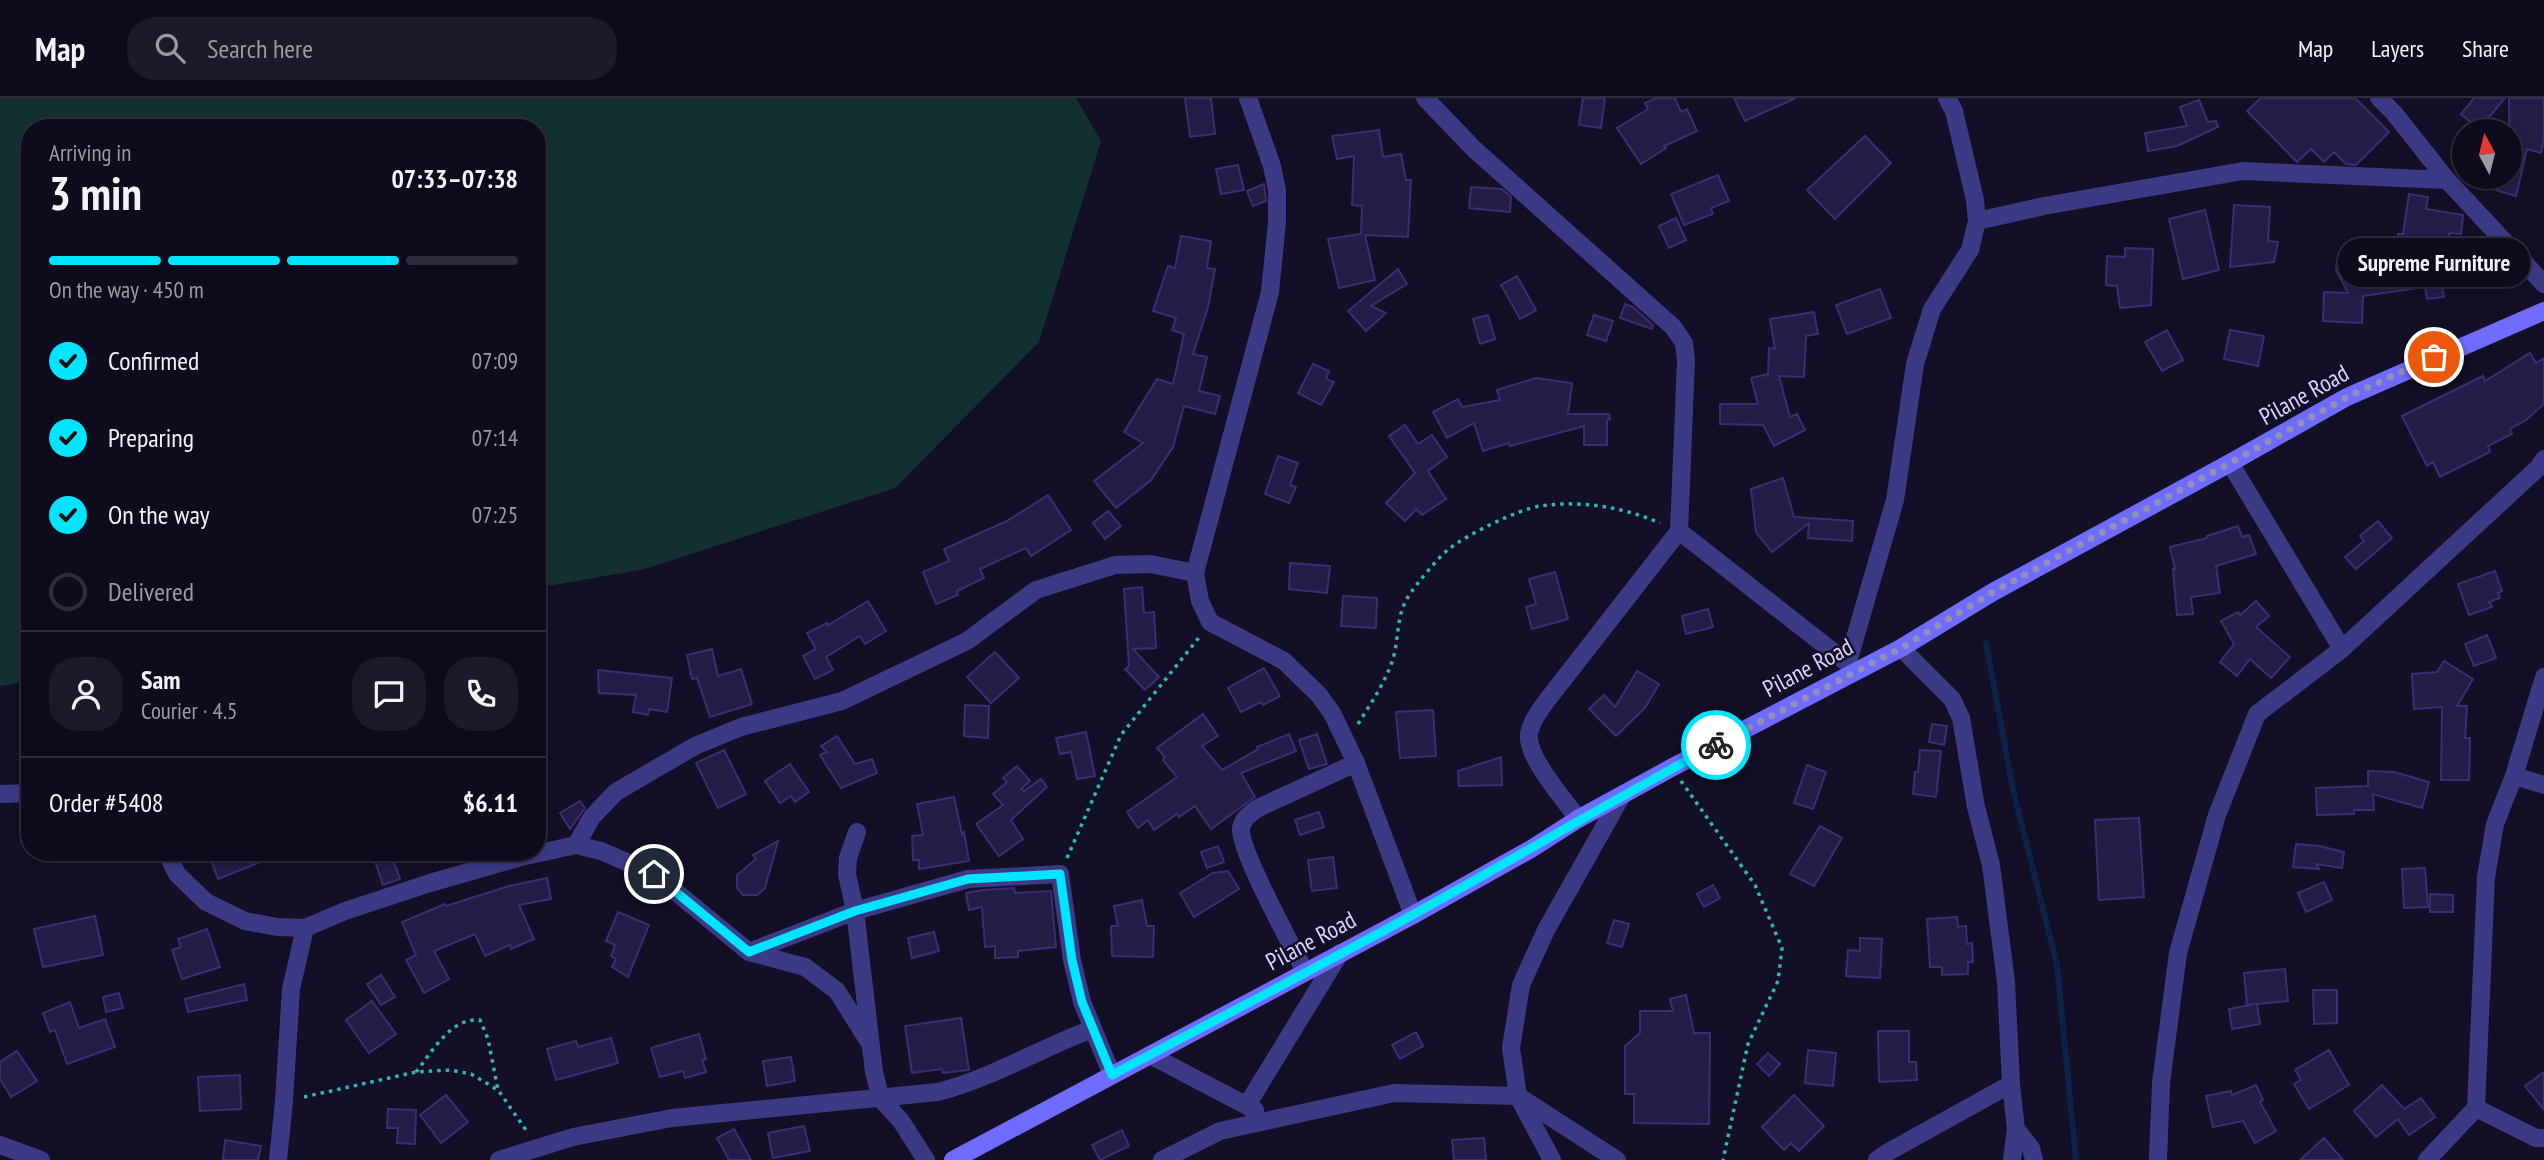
<!DOCTYPE html>
<html lang="en">
<head>
<meta charset="utf-8">
<style>
  body { margin:0; font-family:"PT Sans Narrow",sans-serif; background:#1c1929; color:#f1f3f6; height:100vh; display:flex; flex-direction:column; font-size:26px; white-space:nowrap }
  * { box-sizing:border-box; margin:0 }
  p { font-size:23px; color:#9b9ba3 }
  .icon { flex:none; width:38px; height:38px; fill:none; stroke:currentColor; stroke-width:2; stroke-linecap:round; stroke-linejoin:round }
  .map { position:relative; flex:1; overflow:hidden }
  .side { position:absolute; left:21px; top:21px; width:525px; height:742px; display:flex; flex-direction:column; background:#0e0b1c; border-radius:28px; box-shadow:0 4px 10px #0003,0 0 0 2px #2e2b3b }
  .side>* { flex:none }
  .needle { width:46px; rotate:353deg }
  .controls { position:absolute; left:2452px; top:21px; display:grid; gap:14px }
  .controls a { display:grid; place-items:center; width:70px; height:70px; border-radius:50%; background:#0e0b1c; box-shadow:0 4px 10px #0003,0 0 0 2px #2e2b3b; font-size:35px }
  .pin { position:absolute; display:grid; place-items:center; width:60px; height:60px; color:#fff; margin:-30px; border:4px solid #fff; border-radius:50%; box-shadow:0 2px 7px #0007 }
  .courier { position:absolute; display:grid; place-items:center; width:70px; height:70px; margin:-35px; border:5px solid #00e5ff; border-radius:50%; background:#fff; color:#222; box-shadow:0 2px 9px #0007 }
  .bubble { position:absolute; height:49px; border-radius:24px; background:#0e0b1c; box-shadow:0 4px 10px #0003,0 0 0 2px #2e2b3b; font-size:23px; font-weight:800; line-height:49px; text-align:center }
  .summary em { font-style:normal; font-weight:800 }
  .summary div { display:flex; flex-direction:column-reverse }
  .summary { display:flex; align-items:center; justify-content:space-between; height:119px; padding:0 28px }
  h1 { font-size:46px; font-weight:800; line-height:52px }
  .bar { display:grid; grid-template-columns:repeat(4,1fr); gap:10px 7px; align-content:center; height:84px; padding:0 28px }
  .bar i { height:9px; border-radius:5px; background:#2e2b3b }
  .bar .current { background:#00e5ff }
  .bar p { grid-column:span 4 }
  .line { display:flex; align-items:center; gap:18px; padding:0 28px; border-top:2px solid #2e2b3b }
  .line div { flex:1 }
  .round { display:grid; place-items:center; flex:none; width:74px; height:74px; border-radius:28px; background:#1c1929 }
  ol { padding:0 28px; list-style:none }
  li { display:flex; align-items:center; gap:21px; height:77px }
  li p { margin-inline-start:auto }
  li .icon { padding:7px; border-radius:50%; background:#00e5ff; color:#111; stroke-width:4 }
  li:last-child { color:#9b9ba3 }
  li i { width:38px; height:38px; border:4px solid #2e2b3b; border-radius:50% }
  header { display:flex; align-items:center; gap:42px; box-sizing:border-box; height:98px; padding:0 35px; background:#0e0b1c; border-bottom:2px solid #2e2b3b }
  header strong { font-size:33px }
  nav { display:flex; gap:38px; margin-inline-start:auto; font-size:24px }
  .search { width:490px; height:63px; background:#1c1929; display:flex; align-items:center; gap:18px; box-sizing:border-box; padding:0 24px; border-radius:28px; color:#9b9ba3; font-size:26px }
  .map>svg:first-child { display:block }
</style>
</head>
<body>
<header>
<strong>Map</strong>
<div class="search"><svg class="icon" aria-label="search" viewBox="0 0 24 24"><circle cx="10" cy="10" r="6"/><path d="M15 15l6 6"/></svg>Search here</div>
<nav><a>Map</a><a>Layers</a><a>Share</a></nav>
</header>
<div class="map">
<svg width="2544" height="1062" viewBox="0 0 2544 1062">
  <rect width="100%" height="100%" fill="#130f26"/>
  <!-- green -->
  <path fill="#12302f" d="M0,0H1076L1101,43L1039,244L895,390L645,471L537,490V30H30V583L0,588Z"/>
  <g fill="none" stroke-linecap="round" stroke-linejoin="round">
    <!-- stream -->
    <path stroke="#0c2248" stroke-width="6" d="M1986,545L2013,692L2057,867L2076,1062"/>
  </g>
  <!-- building -->
  <g fill="#241b47" stroke="#3b2d73" stroke-width="2">
    <path d="M1185,0H1211L1215,36L1190,39Z"/>
    <path d="M1583,0H1605L1601,30L1579,27Z"/>
    <path d="M1656,0H1675L1681,14L1687,11L1697,33L1664,48L1666,50L1641,66L1617,30L1648,11L1645,5Z"/>
    <path d="M1734,0H1796L1745,23Z"/>
    <path d="M2261,0H2355L2389,34L2356,67L2346,66L2334,54L2324,64L2311,51L2297,64L2247,13Z"/>
    <path d="M2474,0H2505L2479,31L2461,16Z"/>
    <path d="M2509,0H2544V41L2541,55L2527,51L2516,98L2472,85L2473,79H2510Z"/>
    <path d="M2199,2L2208,24L2216,23L2218,29L2177,48L2148,53L2145,35L2187,28L2180,9Z"/>
    <path d="M1379,32L1383,59L1401,56L1406,82H1411L1408,139L1365,137L1375,182L1339,190L1328,141L1361,136L1362,108L1352,107L1354,58L1337,61L1332,38Z"/>
    <path d="M1865,38L1891,65L1835,121L1807,92Z"/>
    <path d="M1238,67L1244,92L1221,96L1216,71Z"/>
    <path d="M1718,77L1729,103L1711,110L1713,116L1684,127L1671,96Z"/>
    <path d="M1264,86L1266,103L1253,108L1247,93Z"/>
    <path d="M1471,89L1502,91L1511,99L1510,114L1469,110Z"/>
    <path d="M2409,96L2428,99L2426,111L2463,117L2461,136L2449,135L2448,152L2438,163L2444,199L2427,201L2425,189L2363,198L2362,225L2323,223L2324,194L2348,195L2336,172L2337,162L2341,158L2353,157L2357,161L2360,166V181L2397,175L2398,136H2403Z"/>
    <path d="M2234,107L2270,109L2268,143L2278,144L2274,164L2230,169Z"/>
    <path d="M2205,112L2219,172L2183,181L2169,121Z"/>
    <path d="M1676,120L1686,142L1669,150L1659,128Z"/>
    <path d="M1181,138L1211,143L1207,170L1215,171L1208,209L1193,256L1207,259L1199,293L1220,298L1215,316L1184,308L1173,349L1151,382L1116,410L1094,383L1143,345L1124,334L1157,281L1173,286L1184,236L1172,232L1176,220L1153,213L1168,168L1175,170Z"/>
    <path d="M2125,150L2153,151L2151,207L2120,210L2117,188L2106,187L2107,158L2125,159Z"/>
    <path d="M1398,171L1407,186L1371,208L1386,215L1366,233L1348,213Z"/>
    <path d="M1517,178L1536,212L1520,221L1501,187Z"/>
    <path d="M1880,191L1891,220L1847,236L1836,207Z"/>
    <path d="M1625,206L1633,209L1653,227L1652,231L1620,220Z"/>
    <path d="M1814,214L1818,236L1806,238L1804,279L1779,278L1790,319L1797,316L1805,332L1774,348L1763,327L1720,326V306H1758L1751,280L1768,276L1769,250L1775,251L1770,221Z"/>
    <path d="M1488,217L1495,241L1480,246L1473,221Z"/>
    <path d="M1594,217L1613,223L1606,243L1587,237Z"/>
    <path d="M2167,232L2183,262L2162,273L2145,244Z"/>
    <path d="M2230,232L2264,238L2258,268L2224,261Z"/>
    <path d="M2530,255L2536,265L2544,260V306L2526,322L2510,331L2512,336L2488,348L2490,354L2440,379L2433,364L2427,368L2402,318L2483,278L2485,283Z"/>
    <path d="M1313,266L1329,273L1326,281L1334,284L1321,307L1298,295Z"/>
    <path d="M1536,280L1572,285L1568,316H1609L1610,321L1607,322V347H1584V328L1510,348L1509,345L1483,353L1474,325L1447,340L1433,314L1458,301L1462,309L1500,302L1497,292Z"/>
    <path d="M1405,327L1418,346L1432,337L1447,359L1428,373L1446,401L1422,417L1416,411L1405,423L1386,405L1415,375L1389,338Z"/>
    <path d="M1278,358L1298,365L1290,387L1296,389L1289,405L1265,396Z"/>
    <path d="M1783,380L1794,419L1853,423L1852,443L1808,440L1809,425L1772,454L1756,434L1751,391Z"/>
    <path d="M1048,397L1071,432L1031,458L1026,450L980,471L984,480L957,493L958,497L936,506L923,474L949,463L944,451L1007,423Z"/>
    <path d="M1108,413L1121,428L1105,441L1093,425Z"/>
    <path d="M2378,423L2392,440L2356,471L2345,459L2364,443L2360,438Z"/>
    <path d="M2238,428L2242,439L2249,437L2256,456L2216,468L2220,495L2191,499L2193,516L2177,517L2173,471H2175L2170,449L2207,440V438Z"/>
    <path d="M1290,465L1330,468L1327,495L1289,491Z"/>
    <path d="M2495,473L2502,493L2498,495L2500,500L2489,504L2492,509L2469,517L2458,486Z"/>
    <path d="M1555,474L1568,521L1532,531L1526,509L1536,506L1529,481Z"/>
    <path d="M1142,489L1144,515L1154,514L1156,550L1133,551L1159,579L1145,592L1125,571L1129,568L1124,491Z"/>
    <path d="M1343,498L1377,500L1376,530L1341,528Z"/>
    <path d="M868,503L886,533L865,546L860,538L826,559L833,572L815,581L803,558L816,551L807,535L827,525L828,527Z"/>
    <path d="M2256,503L2269,518L2256,529L2290,559L2271,580L2250,561L2237,578L2220,564L2234,546L2221,523L2238,514L2240,517Z"/>
    <path d="M1708,511L1713,529L1686,536L1682,518Z"/>
    <path d="M2487,537L2496,560L2474,568L2465,546Z"/>
    <path d="M712,551L718,578L741,571L752,606L710,619L697,580L692,581L687,557Z"/>
    <path d="M995,554L1019,580L991,605L967,579Z"/>
    <path d="M2444,563L2473,581L2457,608H2467L2465,640H2470L2469,682H2441L2442,609L2414,611L2412,576L2437,574Z"/>
    <path d="M1264,570L1280,598L1263,607L1261,604L1241,614L1228,590Z"/>
    <path d="M598,572L672,580L667,614L649,611L648,617L633,614L636,597L599,595Z"/>
    <path d="M1637,573L1659,586L1645,610L1616,638L1589,611L1604,597L1615,609Z"/>
    <path d="M965,607L989,608L988,640L964,638Z"/>
    <path d="M1433,612L1436,658L1400,660L1396,614Z"/>
    <path d="M1203,616L1218,638L1202,648L1222,672L1258,651L1257,649L1289,636L1296,653L1241,675L1255,699L1211,731L1195,708L1179,719L1177,716L1154,732L1148,722L1138,730L1127,714L1177,679L1163,662L1165,659L1157,650Z"/>
    <path d="M1932,626L1947,628L1944,647L1929,644Z"/>
    <path d="M1086,634L1095,678L1077,681L1071,654L1060,656L1056,640Z"/>
    <path d="M1317,636L1327,666L1309,671L1299,642Z"/>
    <path d="M837,638L855,666L872,661L877,675L841,690L820,657L827,654L821,648Z"/>
    <path d="M724,652L746,696L718,710L696,665Z"/>
    <path d="M1920,652L1941,653L1936,699L1913,696L1915,674H1918Z"/>
    <path d="M1501,659L1502,687L1459,688L1458,673Z"/>
    <path d="M790,666L809,694L795,704L791,698L780,705L765,683Z"/>
    <path d="M1807,667L1826,674L1813,711L1794,705Z"/>
    <path d="M1017,668L1030,683L1021,691L1024,693L1041,681L1047,689L1011,722L1023,741L999,758L976,726L1003,707L993,696L1007,684L1003,680Z"/>
    <path d="M2368,673L2394,674L2429,684L2422,710L2373,696L2374,712H2354V716L2317,717L2316,690L2368,688Z"/>
    <path d="M954,699L962,736L964,734L969,763L919,771V762H913L912,738L923,737L917,706Z"/>
    <path d="M580,703L585,710L570,731L560,715Z"/>
    <path d="M1319,714L1324,729L1300,737L1295,722Z"/>
    <path d="M2139,720L2144,799L2099,802L2095,722Z"/>
    <path d="M1820,728L1842,740L1814,788L1790,776Z"/>
    <path d="M778,743L765,790L757,797H743L737,790V777L756,761L753,757Z"/>
    <path d="M2296,746L2319,748L2344,754L2342,770L2316,766L2319,771L2293,769Z"/>
    <path d="M1218,748L1224,764L1207,770L1201,754Z"/>
    <path d="M208,754H282L283,755L218,781Z"/>
    <path d="M372,754H390L400,781L383,787Z"/>
    <path d="M1333,759L1337,790L1312,793L1308,762Z"/>
    <path d="M2425,770L2428,809L2404,810L2402,771Z"/>
    <path d="M1228,773L1239,791L1194,819L1180,795L1213,775Z"/>
    <path d="M547,780L551,801L519,807L534,841L511,851L510,847L485,858L475,836L434,853L449,881L424,895L406,862L416,857L402,824L445,806L446,808L509,788Z"/>
    <path d="M2324,784L2332,802L2306,814L2298,795Z"/>
    <path d="M1713,787L1720,800L1704,809L1697,796Z"/>
    <path d="M1014,790L1015,795L1051,793L1056,849L1018,853V859L995,860V848L985,849L982,809L969,812L966,795L983,792Z"/>
    <path d="M2430,796L2453,797V814H2430Z"/>
    <path d="M1142,802L1147,828H1154L1153,859L1112,858L1111,828H1118L1114,808Z"/>
    <path d="M618,814L649,827L628,879L612,869L616,861L611,858L615,847L606,843Z"/>
    <path d="M95,818L103,857L43,869L34,831Z"/>
    <path d="M1957,819L1958,829L1966,828L1967,846L1972,845L1973,864H1968V876L1942,877V869H1930L1927,821Z"/>
    <path d="M1614,822L1629,826L1622,849L1607,845Z"/>
    <path d="M207,831L220,869L182,881L172,852L181,849L178,841Z"/>
    <path d="M934,834L939,853L912,860L908,840Z"/>
    <path d="M1860,840L1882,841L1880,880L1846,878L1848,852L1860,853Z"/>
    <path d="M2285,871L2288,903L2257,906L2260,926L2232,931L2229,911L2255,906L2247,907L2244,875Z"/>
    <path d="M381,877L395,899L381,907L367,886Z"/>
    <path d="M244,886L247,902L188,914L185,901Z"/>
    <path d="M2313,892H2337V925L2314,926Z"/>
    <path d="M119,895L123,910L106,914L103,899Z"/>
    <path d="M1686,897L1694,935H1710L1709,1026L1634,1025V996H1625V948L1640,935V913H1673L1670,901Z"/>
    <path d="M372,903L396,936L369,955L346,922Z"/>
    <path d="M70,904L79,930L105,921L115,949L67,966L55,932L50,934L43,915Z"/>
    <path d="M961,920L969,972L943,975L942,971L912,975L905,928Z"/>
    <path d="M1878,933H1909V964H1916L1917,982L1879,984Z"/>
    <path d="M1416,934L1423,948L1400,961L1392,947Z"/>
    <path d="M699,936L706,961L702,962L706,974L685,980L683,973L660,979L651,950Z"/>
    <path d="M611,940L618,965L556,982L547,951L576,943L578,949Z"/>
    <path d="M1808,952L1836,955L1833,988L1805,985Z"/>
    <path d="M2329,952L2349,987L2309,1011L2294,986L2301,982L2295,972Z"/>
    <path d="M17,953L37,983L11,999L0,981V964Z"/>
    <path d="M1768,955L1780,966L1769,978L1757,966Z"/>
    <path d="M791,959L795,983L767,988L763,963Z"/>
    <path d="M2544,974V1012L2525,988Z"/>
    <path d="M240,977L241,1011L200,1013L198,979Z"/>
    <path d="M2256,987L2263,1002L2260,1004L2276,1033L2255,1045L2243,1023L2213,1029L2206,998L2231,993L2232,997Z"/>
    <path d="M2382,987L2404,1011L2421,1000L2435,1019L2409,1037L2398,1021L2376,1039L2354,1013Z"/>
    <path d="M446,997L468,1024L441,1045L420,1017Z"/>
    <path d="M1794,997L1824,1028L1799,1053L1791,1045L1784,1052L1762,1029Z"/>
    <path d="M388,1011L416,1012L415,1046L397,1045L398,1030H387Z"/>
    <path d="M804,1028L810,1053L773,1060L768,1035Z"/>
    <path d="M734,1031L751,1062H729L717,1040Z"/>
    <path d="M1122,1032L1129,1048L1100,1062L1092,1047Z"/>
    <path d="M1484,1040L1486,1062H1454L1452,1042Z"/>
    <path d="M2324,1040L2343,1062H2300Z"/>
    <path d="M225,1042L261,1048L258,1062H223Z"/>
  </g>
  <g fill="none" stroke-linecap="round" stroke-linejoin="round">
    <!-- path -->
    <g stroke="#2fb8b0" stroke-width="3.5" stroke-dasharray="3.5 5" stroke-linecap="butt">
      <path d="M1358,626C1371,605 1385,585 1393,561C1399,541 1396,518 1408,499C1415,488 1439,458 1449,451C1466,437 1519,411 1540,408C1582,402 1622,409 1660,425"/>
      <path d="M1681,683L1755,787L1782,850L1778,883L1748,946L1723,1062"/>
      <path d="M1067,760L1121,637L1201,537"/>
      <path d="M416,974C432,954 451,919 480,922L488,941L498,992"/>
      <path d="M304,999L416,974L450,972L471,976L498,992L528,1035"/>
    </g>
    <!-- minor -->
    <g stroke="#3d3a85" stroke-width="18">
      <path d="M1248,0L1272,68L1277,92V124L1270,194L1195,475L1200,503L1210,524L1284,563L1319,597L1332,615L1356,665L1413,817"/>
      <path d="M1425,0L1474,51L1673,229L1684,245L1686,262L1679,433L1548,601C1540,612 1532,622 1529,635C1525,658 1565,702 1578,721"/>
      <path d="M2379,0L2394,15L2447,82"/>
      <path d="M1977,123L2044,108L2243,73L2447,82L2544,186"/>
      <path d="M2230,365L2342,551"/>
      <path d="M1679,433L1855,571"/>
      <path d="M1901,550L1952,601L1961,620L1976,709L1991,767L2006,884L2011,986L2016,1031L2031,1050L2034,1062"/>
      <path d="M1848,564L1895,402L1915,266L1932,211L1970,152L1977,123L1975,102L1954,13L1947,0"/>
      <path d="M2514,678L2544,687"/>
      <path d="M0,696L30,695"/>
      <path d="M857,734L848,760L847,776L855,813L874,974L881,1001L901,1023L926,1062"/>
      <path d="M576,747L592,719L616,694L695,648L741,629L842,603L967,543L1036,492L1115,467L1150,466L1195,475"/>
      <path d="M166,754L177,776L206,804L245,823L277,829L305,830L345,813L430,785L521,759L576,747L601,753L654,776L749,854L805,869L837,893L869,944"/>
      <path d="M749,854L855,813L968,781L1060,776L1072,862L1082,904L1112,977"/>
      <path d="M1305,874C1293,849 1238,751 1241,730C1243,720 1250,716 1258,710L1356,665"/>
      <path d="M1150,957L1255,1012"/>
      <path d="M1247,1007L1340,855"/>
      <path d="M2476,1010L2536,1040H2544"/>
      <path d="M278,1062L284,1003L291,891L305,830"/>
      <path d="M499,1062L573,1039L672,1020L938,994C992,980 1039,951 1092,931"/>
      <path d="M1162,1062L1220,1033L1394,995L1518,998L1617,1062"/>
      <path d="M1552,1062L1518,998L1511,950L1521,887L1546,832L1621,699"/>
      <path d="M1877,1062L1890,1053L2011,986"/>
      <path d="M2012,1062L2016,1031"/>
      <path d="M2158,1062L2161,985L2178,855L2217,717L2257,616L2342,551L2539,369L2544,361"/>
      <path d="M2427,1062L2476,1010L2486,779L2495,726L2514,678L2544,579"/>
    </g>
    <!-- tertiary -->
    <path stroke="#3d3a85" stroke-width="18" d="M0,1047L41,1062"/>
    <!-- secondary -->
    <path stroke="#6f6bff" stroke-width="18" d="M953,1062L1413,817L1531,751L1578,721L1671,670L1901,550L1993,494L2230,365L2347,299L2544,213"/>
  </g>
  <g fill="none" stroke-linecap="round" stroke-linejoin="round">
    <!-- done -->
    <path stroke="#948fb3" stroke-width="7" stroke-dasharray="0 12.6" d="M1716,647L1901,550L1993,494L2230,365L2347,299L2434,259"/>
    <!-- route -->
    <path stroke="#00e5ff" stroke-width="9" d="M654,776L749,854L855,813L968,781L1060,776L1072,862L1082,904L1112,977C1213,923 1315,871 1416,815C1516,760 1614,701 1716,647"/>
  </g>
  <g text-anchor="middle" stroke-width="5" stroke-linejoin="round" paint-order="stroke">
    <!-- street labels -->
    <g font-size="24" fill="#d9d4ff" stroke="#130f26">
      <text transform="translate(2304 297) rotate(-29)" y="8">Pilane Road</text>
      <text transform="translate(1808 570) rotate(-28)" y="8">Pilane Road</text>
      <text transform="translate(1311 843) rotate(-28)" y="8">Pilane Road</text>
    </g>
  </g>
</svg>
<div class="controls">
<a><svg class="needle" viewBox="-14 -14 28 28"><path d="M0-13l5 13h-10z" fill="#e53935"/><path d="M0 13l5-13h-10z" fill="#9b9ba3"/></svg></a>
</div>
<div class="pin" style="left:2434px;top:259px;background:#ea580c"><svg class="icon" aria-label="bag" viewBox="0 0 24 24"><path d="M5 8h14l-1 12H6zM9 8a3 3 0 0 1 6 0"/></svg></div>
<div class="pin" style="left:654px;top:776px;background:#1f2937"><svg class="icon" aria-label="home" viewBox="0 0 24 24"><path d="M3 11l9-7 9 7M6 9v11h12V9"/></svg></div>
<div class="courier" style="left:1716px;top:647px"><svg class="icon" aria-label="bike" viewBox="0 0 24 24"><circle cx="6" cy="16" r="4"/><circle cx="18" cy="16" r="4"/><path d="M6 16l4-8h5l3 8M10 8l3 8H6M13 5h3"/></svg></div>
<div class="bubble" style="left:2338px;top:140px;width:192px">Supreme Furniture</div>
<section class="side">
<div class="summary"><div><h1>3 min</h1><p>Arriving in</p></div><em>07:33–07:38</em></div>
<div class="bar"><i class="current"></i><i class="current"></i><i class="current"></i><i></i><p>On the way · 450 m</p></div>
<ol>
<li><svg class="icon" aria-label="check" viewBox="0 0 24 24"><path d="M5 12l5 5 9-10"/></svg>Confirmed<p>07:09</p></li>
<li><svg class="icon" aria-label="check" viewBox="0 0 24 24"><path d="M5 12l5 5 9-10"/></svg>Preparing<p>07:14</p></li>
<li><svg class="icon" aria-label="check" viewBox="0 0 24 24"><path d="M5 12l5 5 9-10"/></svg>On the way<p>07:25</p></li>
<li><i></i>Delivered</li>
</ol>
<div class="line" style="height:126px"><a class="round"><svg class="icon" aria-label="person" viewBox="0 0 24 24"><circle cx="12" cy="8" r="4"/><path d="M4 21q1-7 8-7t8 7"/></svg></a><div><b>Sam</b><p>Courier · 4.5</p></div><a class="round"><svg class="icon" aria-label="chat" viewBox="0 0 24 24"><path d="M4 5h16v11H9l-5 4z"/></svg></a><a class="round"><svg class="icon" aria-label="phone" viewBox="0 0 24 24"><path d="M5 4h4l2 5-3 2q2 4 5 5l2-3 5 2v4C11 20 4 13 5 4z"/></svg></a></div>
<div class="line" style="height:91px"><div>Order #5408</div><b>$6.11</b></div>
</section>
</div>
</body>
</html>
